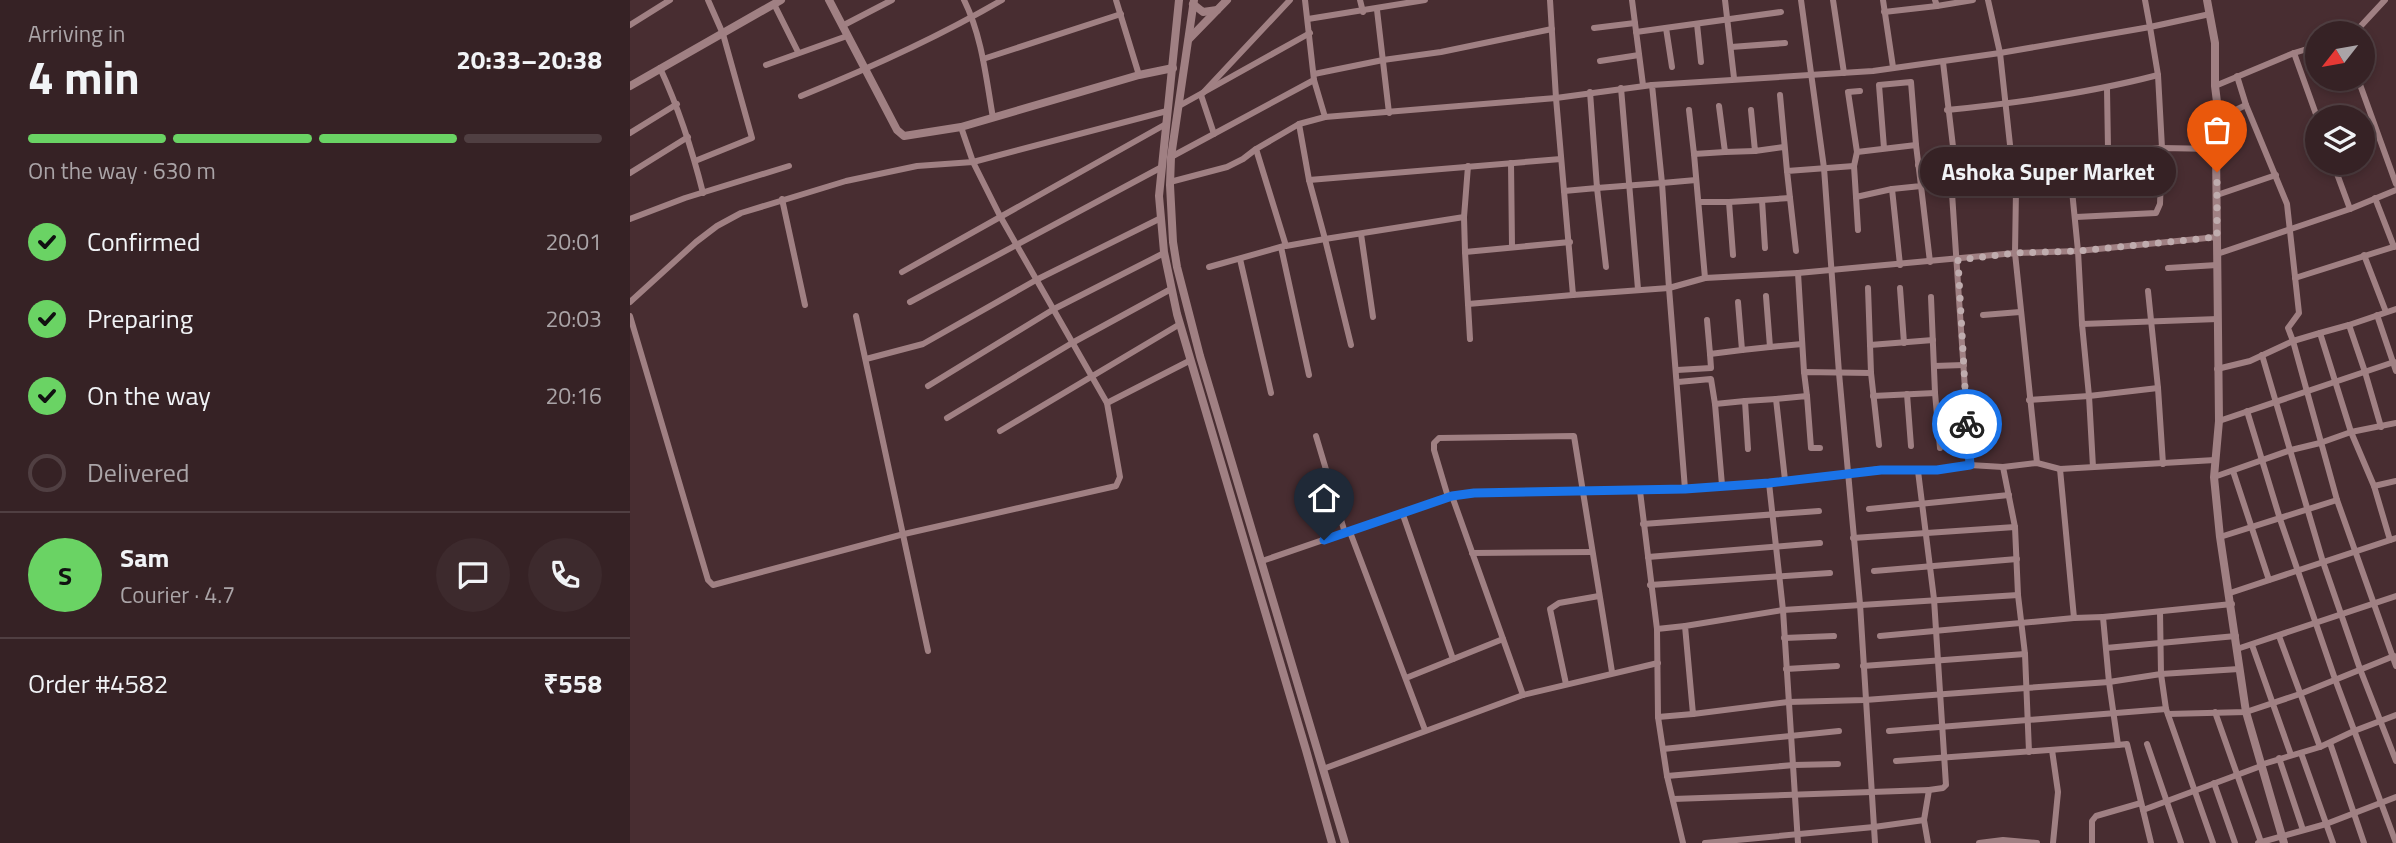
<!DOCTYPE html>
<html lang="en">
<head>
<meta charset="utf-8">
<style>
  body { margin:0; font-family:"Titillium Web",sans-serif; background:#3d2a2d; color:#f1f3f6; height:100vh; display:flex; flex-direction:column; font-size:26px; white-space:nowrap }
  * { box-sizing:border-box; margin:0 }
  p { font-size:23px; color:#aaa4a7 }
  .icon { flex:none; width:38px; height:38px; fill:none; stroke:currentColor; stroke-width:2; stroke-linecap:round; stroke-linejoin:round }
  .map { position:relative; flex:1; overflow:hidden }
  .side { display:flex; flex-direction:column; background:#362225; width:630px }
  .side>* { flex:none }
  .needle { width:46px; rotate:239deg }
  .buttons { position:absolute; left:1675px; top:21px; display:grid; gap:14px }
  .buttons a { display:grid; place-items:center; width:70px; height:70px; border-radius:50%; background:#362225; box-shadow:0 4px 10px #0003,0 0 0 2px #503f42; font-size:35px }
  .pin { position:absolute; display:grid; place-items:center; width:60px; height:60px; color:#fff; margin:-72px -30px; border-radius:50% 50% 50% 0; rotate:-45deg; box-shadow:0 0 7px #0007 }
  .pin .icon { rotate:45deg }
  .courier { position:absolute; display:grid; place-items:center; width:70px; height:70px; margin:-35px; border:5px solid #1a73e8; border-radius:50%; background:#fff; color:#222; box-shadow:0 2px 9px #0007 }
  .bubble { position:absolute; height:49px; border-radius:24px; background:#362225; box-shadow:0 4px 10px #0003,0 0 0 2px #503f42; font-size:23px; font-weight:700; line-height:49px; text-align:center }
  .head em { font-style:normal; font-weight:700 }
  .head div { display:flex; flex-direction:column-reverse }
  .head { display:flex; align-items:center; justify-content:space-between; height:119px; padding:0 28px }
  h1 { font-size:46px; font-weight:700; line-height:52px }
  .bar { display:grid; grid-template-columns:repeat(4,1fr); gap:10px 7px; align-content:center; height:84px; padding:0 28px }
  .bar i { height:9px; border-radius:5px; background:#503f42 }
  .bar .selected { background:#6ad364 }
  .bar p { grid-column:span 4 }
  .line { display:flex; align-items:center; gap:18px; padding:0 28px; border-top:2px solid #503f42 }
  .line div { flex:1 }
  .round { display:grid; place-items:center; flex:none; width:74px; height:74px; border-radius:37px; background:#3d2a2d }
  ol { padding:0 28px; list-style:none }
  li { display:flex; align-items:center; gap:21px; height:77px }
  li p { margin-inline-start:auto }
  li .icon { padding:7px; border-radius:50%; background:#6ad364; color:#111; stroke-width:4 }
  li:last-child { color:#aaa4a7 }
  li i { width:38px; height:38px; border:4px solid #503f42; border-radius:50% }
  main { display:flex; flex:1; min-height:0 }
  .map>svg:first-child { display:block }
</style>
</head>
<body>
<main>
<section class="side">
<div class="head"><div><h1>4 min</h1><p>Arriving in</p></div><em>20:33–20:38</em></div>
<div class="bar"><i class="selected"></i><i class="selected"></i><i class="selected"></i><i></i><p>On the way · 630 m</p></div>
<ol>
<li><svg class="icon" aria-label="check" viewBox="0 0 24 24"><path d="M5 12l5 5 9-10"/></svg>Confirmed<p>20:01</p></li>
<li><svg class="icon" aria-label="check" viewBox="0 0 24 24"><path d="M5 12l5 5 9-10"/></svg>Preparing<p>20:03</p></li>
<li><svg class="icon" aria-label="check" viewBox="0 0 24 24"><path d="M5 12l5 5 9-10"/></svg>On the way<p>20:16</p></li>
<li><i></i>Delivered</li>
</ol>
<div class="line" style="height:126px"><b class="round" style="background:#6ad364;color:#111">S</b><div><b>Sam</b><p>Courier · 4.7</p></div><a class="round"><svg class="icon" aria-label="chat" viewBox="0 0 24 24"><path d="M4 5h16v11H9l-5 4z"/></svg></a><a class="round"><svg class="icon" aria-label="phone" viewBox="0 0 24 24"><path d="M5 4h4l2 5-3 2q2 4 5 5l2-3 5 2v4C11 20 4 13 5 4z"/></svg></a></div>
<div class="line" style="height:91px"><div>Order #4582</div><b>₹558</b></div>
</section>
<div class="map">
<svg width="1766" height="843" viewBox="0 0 1766 843">
  <rect width="100%" height="100%" fill="#482d31"/>
  <g fill="none" stroke-linecap="round" stroke-linejoin="round">
    <!-- street -->
    <g stroke="#a08083" stroke-width="6">
      <path d="M334,0C352,36 356,78 363,118"/>
      <path d="M486,0L509,75"/>
      <path d="M730,0L733,12"/>
      <path d="M920,0L926,98L934,191"/>
      <path d="M1002,0L1013,85"/>
      <path d="M1095,0L1104,78"/>
      <path d="M1171,0L1194,168L1209,373L1230,604L1245,843"/>
      <path d="M1203,0L1214,73"/>
      <path d="M1253,0L1263,67"/>
      <path d="M1358,0L1370,53L1381,154"/>
      <path d="M144,4L168,52"/>
      <path d="M1307,6L1343,0"/>
      <path d="M747,10L759,113"/>
      <path d="M1254,12L1307,6L1305,0"/>
      <path d="M678,19L795,0"/>
      <path d="M1067,24L1071,62"/>
      <path d="M0,25L40,0"/>
      <path d="M212,26L262,0"/>
      <path d="M964,28L1005,23"/>
      <path d="M1036,28L1042,67"/>
      <path d="M1006,32L1151,12"/>
      <path d="M1721,33L1729,28L1755,0"/>
      <path d="M1101,47L1155,43"/>
      <path d="M1664,53L1687,117"/>
      <path d="M353,59L491,14"/>
      <path d="M970,61L1009,55"/>
      <path d="M1313,62L1324,155"/>
      <path d="M136,65L217,36"/>
      <path d="M30,68C49,109 62,149 73,193"/>
      <path d="M684,74L753,60L811,52L922,29"/>
      <path d="M1607,76L1616,105L1657,204L1669,313L1658,328L1663,341L1690,333L1721,432L1766,423"/>
      <path d="M1728,79L1766,184"/>
      <path d="M1585,86L1664,53L1687,46"/>
      <path d="M991,88L1008,289"/>
      <path d="M1477,89L1478,149"/>
      <path d="M960,92L967,188L1032,183L1039,288L1075,278L1168,273"/>
      <path d="M1150,95L1157,171"/>
      <path d="M171,96C240,68 307,38 372,0"/>
      <path d="M549,106L680,33"/>
      <path d="M1089,106L1095,152L1125,151"/>
      <path d="M1059,110L1064,154L1095,152"/>
      <path d="M1121,110L1125,151L1154,147"/>
      <path d="M1317,110C1388,103 1459,93 1528,75"/>
      <path d="M695,117L926,98L1022,85"/>
      <path d="M1589,118L1616,105"/>
      <path d="M669,124L679,180L695,239L834,217L838,166"/>
      <path d="M0,133L47,104"/>
      <path d="M584,134L571,95L660,0"/>
      <path d="M1286,145L1291,186L1262,189L1226,197L1224,166L1227,152Z"/>
      <path d="M1254,148L1249,85L1281,82L1286,145"/>
      <path d="M626,149L656,246L695,239L721,345"/>
      <path d="M1227,152L1218,92L1230,91"/>
      <path d="M1064,154L1075,278"/>
      <path d="M1324,154H1385L1388,174L1386,190L1385,253L1448,251L1438,150"/>
      <path d="M1385,154L1438,150L1532,148L1528,75L1520,27L1580,14"/>
      <path d="M541,157L684,80"/>
      <path d="M65,161L122,138L93,34L78,0"/>
      <path d="M881,163L882,246"/>
      <path d="M1703,163L1720,209"/>
      <path d="M1288,165L1320,163L1340,465"/>
      <path d="M0,173L58,137"/>
      <path d="M1388,174L1441,175"/>
      <path d="M679,180L931,159"/>
      <path d="M1066,180L1032,183L1022,85L1243,71L1370,53L1520,27L1515,0"/>
      <path d="M540,182L597,167L613,159L626,149L669,124L695,117L684,80L675,0"/>
      <path d="M1291,186L1300,262"/>
      <path d="M1262,189L1270,265"/>
      <path d="M1587,195L1646,175"/>
      <path d="M1226,197L1228,230"/>
      <path d="M1160,198L1157,171L1224,166"/>
      <path d="M1745,198L1764,247"/>
      <path d="M152,199L175,305"/>
      <path d="M1132,200L1160,198L1166,251"/>
      <path d="M1070,202H1099L1103,255"/>
      <path d="M1099,202L1132,200L1135,248"/>
      <path d="M834,217L835,252L940,242"/>
      <path d="M1446,217L1526,213L1530,204L1532,148L1586,149"/>
      <path d="M0,219L55,198L159,166"/>
      <path d="M731,234L743,317"/>
      <path d="M1587,237L1448,251L1452,324L1588,319"/>
      <path d="M651,247L679,375"/>
      <path d="M835,252L840,339"/>
      <path d="M1587,254L1720,209L1766,190"/>
      <path d="M1734,255L1756,312"/>
      <path d="M610,259L641,393"/>
      <path d="M579,267L654,246"/>
      <path d="M976,267L967,188L934,191L943,295L1039,288L1055,489"/>
      <path d="M1538,268L1587,265"/>
      <path d="M272,272L536,124"/>
      <path d="M1665,278L1766,246"/>
      <path d="M1238,288L1241,373L1249,445"/>
      <path d="M1270,288L1274,343"/>
      <path d="M1518,291L1528,388L1533,464"/>
      <path d="M1136,296L1140,347L1172,344"/>
      <path d="M1301,297L1305,393L1310,448"/>
      <path d="M0,302L66,242L87,226L111,213L216,181L287,166L343,162L537,111"/>
      <path d="M280,302L530,168"/>
      <path d="M1108,302L1112,350L1140,347"/>
      <path d="M838,304L943,295"/>
      <path d="M1353,315L1390,312"/>
      <path d="M1747,315L1766,371"/>
      <path d="M0,316L78,580L83,585L274,534L486,486L490,477L477,403L370,216L343,162L331,127"/>
      <path d="M226,316L298,651"/>
      <path d="M1077,320L1080,354L1112,350"/>
      <path d="M1719,325L1735,372L1751,427"/>
      <path d="M1690,333L1719,325L1766,309"/>
      <path d="M1240,345L1303,340"/>
      <path d="M1632,355L1693,562L1730,669L1766,761"/>
      <path d="M236,359L293,344L406,280L529,219"/>
      <path d="M1304,366L1334,365"/>
      <path d="M1587,369L1620,361L1663,341L1707,500L1766,666"/>
      <path d="M1047,370L1081,368L1080,354"/>
      <path d="M1174,372L1168,273L1385,253L1407,463"/>
      <path d="M1048,382L1081,379L1085,404"/>
      <path d="M298,386L424,309L534,253"/>
      <path d="M1277,394L1281,446"/>
      <path d="M1177,396L1174,372L1241,373"/>
      <path d="M1243,396L1305,393"/>
      <path d="M1146,399L1177,396L1181,448H1190"/>
      <path d="M1399,400L1459,396L1452,324"/>
      <path d="M1115,401L1146,399L1155,480"/>
      <path d="M477,403L561,360"/>
      <path d="M1617,411L1650,519L1705,679L1766,843"/>
      <path d="M317,418L442,343L541,289"/>
      <path d="M1589,421L1764,362"/>
      <path d="M370,431L550,324"/>
      <path d="M686,436L715,533"/>
      <path d="M1373,467L1385,527L1388,595L1395,654L1399,752"/>
      <path d="M1463,467L1459,396L1528,388"/>
      <path d="M1430,469L1444,618L1473,617L1479,682L1488,745L1497,744L1521,843"/>
      <path d="M1288,471L1304,599L1316,785L1313,788L1299,790"/>
      <path d="M1603,471L1639,580"/>
      <path d="M1584,477L1661,450L1690,443L1721,432L1744,486L1760,540"/>
      <path d="M1139,483L1153,610L1168,843"/>
      <path d="M1092,485L1085,404L1115,401L1118,449"/>
      <path d="M1744,486L1766,481"/>
      <path d="M1010,491L1027,629L1028,717L1037,776L1053,843"/>
      <path d="M822,496L893,695"/>
      <path d="M818,497L804,450V443L809,438L944,436L982,672"/>
      <path d="M1239,509L1379,495"/>
      <path d="M772,512L823,659"/>
      <path d="M1013,524L1189,511"/>
      <path d="M720,532L795,730"/>
      <path d="M1590,537L1707,500"/>
      <path d="M1223,538L1385,527"/>
      <path d="M842,553L962,552"/>
      <path d="M1018,557L1190,543"/>
      <path d="M632,561L818,497L844,493L1055,489L1139,483L1251,469L1307,470L1340,465L1373,467L1407,463L1430,469L1585,460"/>
      <path d="M1244,571L1387,559"/>
      <path d="M1020,585L1200,573"/>
      <path d="M1600,593L1766,538"/>
      <path d="M1388,595L1153,610L1055,626L1063,714L1158,702L1235,700L1396,688L1479,682L1531,674L1609,669"/>
      <path d="M1530,612L1531,674L1536,709L1583,843"/>
      <path d="M1473,617L1602,604"/>
      <path d="M1027,629L1055,626"/>
      <path d="M1250,636L1444,618"/>
      <path d="M1649,636L1690,747"/>
      <path d="M1154,638L1204,636"/>
      <path d="M1622,645L1661,755"/>
      <path d="M1476,648L1606,636"/>
      <path d="M1607,649L1766,596"/>
      <path d="M1233,666L1395,654"/>
      <path d="M1156,669L1207,666"/>
      <path d="M776,678L873,639"/>
      <path d="M936,684L920,609L929,603L969,596"/>
      <path d="M1585,712L1631,842"/>
      <path d="M1538,714L1616,712L1670,694L1764,656"/>
      <path d="M1028,717L1063,714"/>
      <path d="M1259,731L1536,709"/>
      <path d="M1700,743L1734,843"/>
      <path d="M1517,744L1551,843"/>
      <path d="M1033,749L1209,731"/>
      <path d="M1422,750L1428,792L1423,843"/>
      <path d="M1671,753L1703,843"/>
      <path d="M1649,758L1673,830"/>
      <path d="M1266,761L1488,745"/>
      <path d="M1630,765L1690,747L1724,731L1766,715"/>
      <path d="M693,769L893,695L1028,663"/>
      <path d="M1037,776L1164,765L1208,764"/>
      <path d="M1584,783L1605,843"/>
      <path d="M1043,799L1299,790L1294,820L1298,843"/>
      <path d="M1513,810L1631,766"/>
      <path d="M1075,843L1244,827L1294,820"/>
      <path d="M1349,843L1373,840L1407,843"/>
      <path d="M1462,843V821L1466,816L1511,803"/>
      <path d="M1628,843L1696,824L1766,797"/>
    </g>
    <!-- secondary -->
    <g stroke="#a08083" stroke-width="8">
      <path d="M199,0L267,130L274,136L331,127L509,75L543,68"/>
      <path d="M549,0L529,196L534,252L547,314L676,750L702,843"/>
      <path d="M564,0L541,157L540,185L543,242L547,267L570,356L715,843"/>
      <path d="M1577,0L1585,43V86L1589,118L1586,149L1589,421L1584,477L1590,537L1616,712L1654,843"/>
      <path d="M563,4L573,12L587,10"/>
      <path d="M559,39L597,0"/>
      <path d="M0,86L151,0"/>
    </g>
  </g>
  <g fill="none" stroke-linecap="round" stroke-linejoin="round">
    <!-- done -->
    <path stroke="#bfacae" stroke-width="7" stroke-dasharray="0 12.6" d="M1337,424L1328,260L1385,253L1448,251L1587,237V172"/>
    <!-- route -->
    <path stroke="#1a73e8" stroke-width="9" d="M694,540L822,496L844,493L1055,489L1139,483L1251,470H1307L1340,465L1337,424"/>
  </g>
</svg>
<div class="buttons">
<a><svg class="needle" viewBox="-14 -14 28 28"><path d="M0-13l5 13h-10z" fill="#e53935"/><path d="M0 13l5-13h-10z" fill="#aaa4a7"/></svg></a>
<a><svg class="icon" aria-label="layers" viewBox="0 0 24 24"><path d="M12 4l9 5-9 5-9-5zM3 14l9 5 9-5"/></svg></a>
</div>
<div class="pin" style="left:1587px;top:172px;background:#ea580c"><svg class="icon" aria-label="bag" viewBox="0 0 24 24"><path d="M5 8h14l-1 12H6zM9 8a3 3 0 0 1 6 0"/></svg></div>
<div class="pin" style="left:694px;top:540px;background:#1f2937"><svg class="icon" aria-label="home" viewBox="0 0 24 24"><path d="M3 11l9-7 9 7M6 9v11h12V9"/></svg></div>
<div class="courier" style="left:1337px;top:424px"><svg class="icon" aria-label="bike" viewBox="0 0 24 24"><circle cx="6" cy="16" r="4"/><circle cx="18" cy="16" r="4"/><path d="M6 16l4-8h5l3 8M10 8l3 8H6M13 5h3"/></svg></div>
<div class="bubble" style="left:1290px;top:147px;width:256px">Ashoka Super Market</div>
</div>
</main>
</body>
</html>
